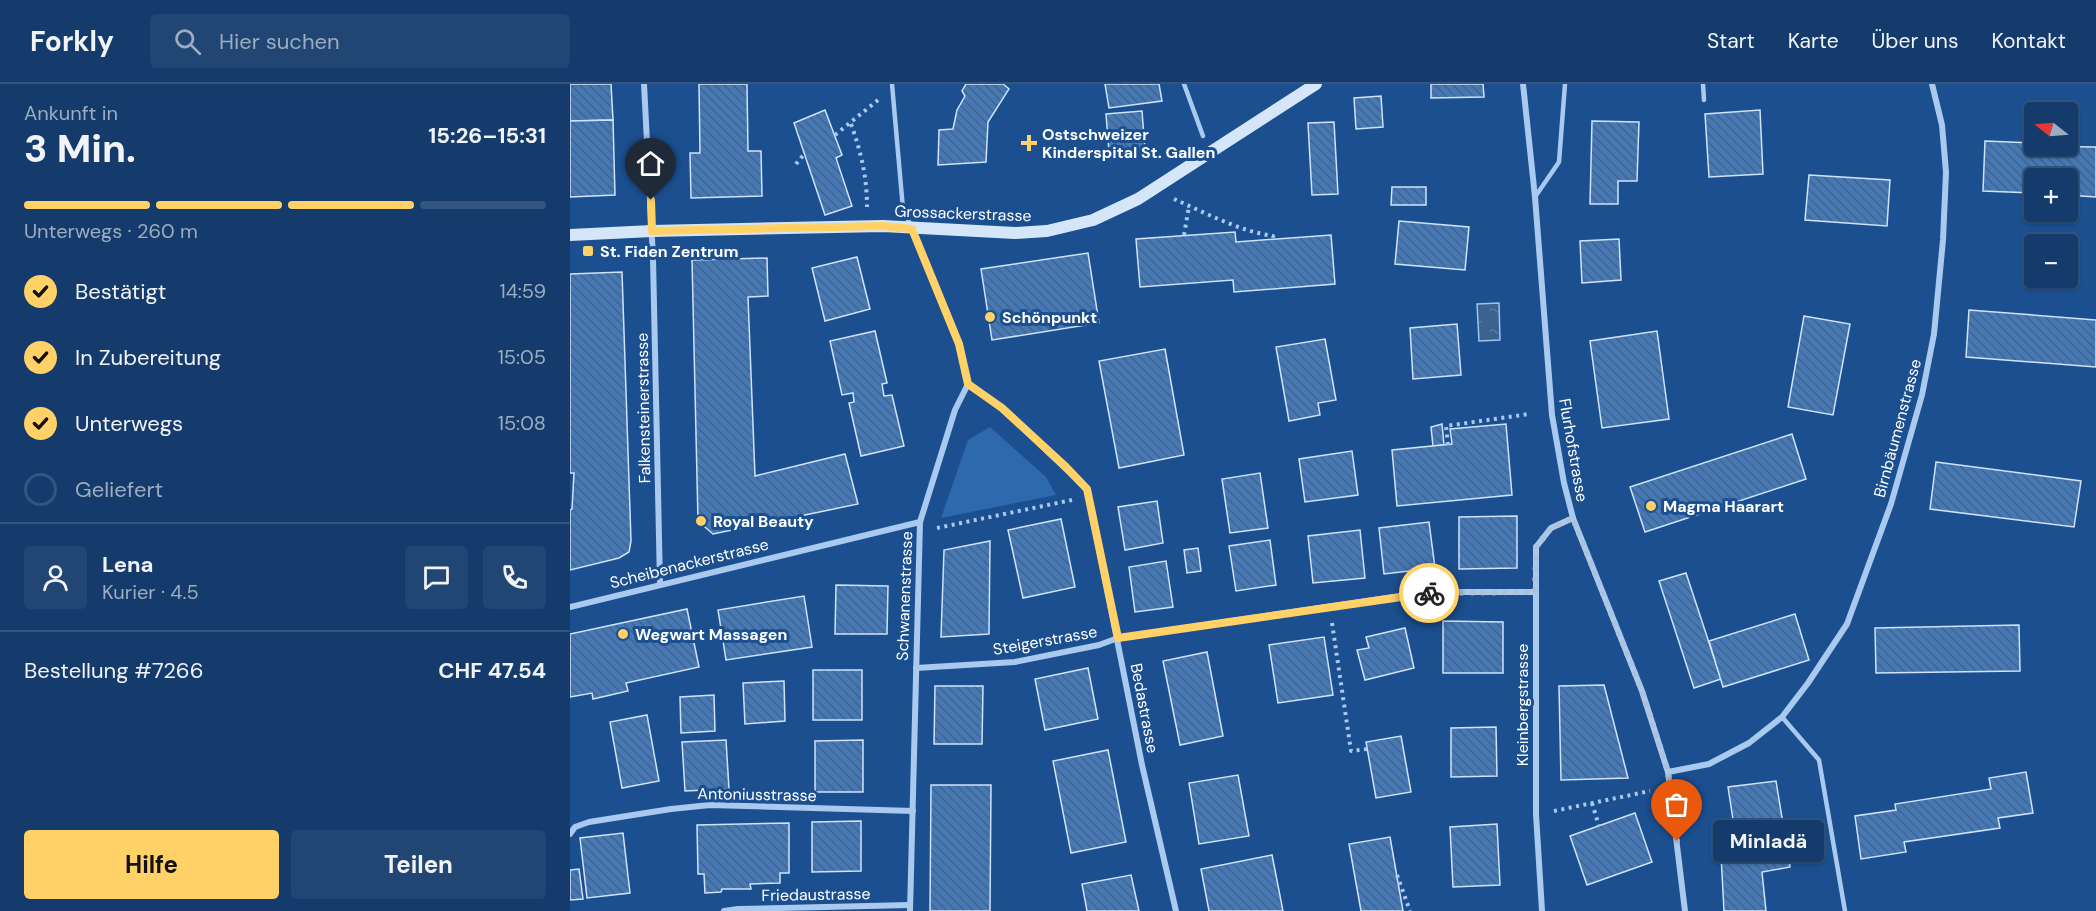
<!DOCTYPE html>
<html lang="de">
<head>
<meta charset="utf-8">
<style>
  body { margin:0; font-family:"DM Sans",sans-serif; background:#214673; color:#f1f3f6; height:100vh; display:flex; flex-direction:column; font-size:22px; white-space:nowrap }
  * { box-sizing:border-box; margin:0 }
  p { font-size:20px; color:#9dadc1 }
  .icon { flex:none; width:33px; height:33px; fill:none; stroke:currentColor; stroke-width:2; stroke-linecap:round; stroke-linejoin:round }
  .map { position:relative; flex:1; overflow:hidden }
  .details { display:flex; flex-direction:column; background:#143b6b; width:570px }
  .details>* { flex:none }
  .needle { width:39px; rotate:287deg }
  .controls { position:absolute; left:1454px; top:18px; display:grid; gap:12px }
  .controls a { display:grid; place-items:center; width:54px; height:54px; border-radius:6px; background:#143b6b; box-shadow:0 2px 4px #0004,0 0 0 2px #33557e; font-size:30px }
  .pin { position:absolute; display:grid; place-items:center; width:51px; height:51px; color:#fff; margin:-62px -26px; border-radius:50% 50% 50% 0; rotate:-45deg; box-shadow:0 0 6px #0007 }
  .pin .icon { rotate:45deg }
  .courier { position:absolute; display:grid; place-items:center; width:60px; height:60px; margin:-30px; border:4px solid #ffd166; border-radius:50%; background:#fff; color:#222; box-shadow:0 2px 8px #0007 }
  .bubble { position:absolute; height:42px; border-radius:6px; background:#143b6b; box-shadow:0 2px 4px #0004,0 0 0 2px #33557e; font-size:20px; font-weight:700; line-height:42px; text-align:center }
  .head em { font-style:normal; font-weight:700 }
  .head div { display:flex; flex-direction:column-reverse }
  .head { display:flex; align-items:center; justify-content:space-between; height:102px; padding:0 24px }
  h1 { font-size:39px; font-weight:700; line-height:45px }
  .bar { display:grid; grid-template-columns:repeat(4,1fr); gap:9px 6px; align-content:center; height:72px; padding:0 24px }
  .bar i { height:8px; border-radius:4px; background:#33557e }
  .bar .on { background:#ffd166 }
  .bar p { grid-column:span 4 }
  .line { display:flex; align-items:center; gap:15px; padding:0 24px; border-top:2px solid #33557e }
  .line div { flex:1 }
  .round { display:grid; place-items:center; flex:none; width:63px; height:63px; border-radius:6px; background:#214673 }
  ol { padding:0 24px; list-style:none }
  li { display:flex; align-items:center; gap:18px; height:66px }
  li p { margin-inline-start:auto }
  li .icon { padding:6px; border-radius:50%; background:#ffd166; color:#111; stroke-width:4 }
  li:last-child { color:#9dadc1 }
  li i { width:33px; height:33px; border:3px solid #33557e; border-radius:50% }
  .action { display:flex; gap:12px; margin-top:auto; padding:12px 24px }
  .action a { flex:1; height:69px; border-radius:6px; background:#ffd166; color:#111; font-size:24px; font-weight:700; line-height:69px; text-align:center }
  .action a+a { background:#214673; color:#f1f3f6 }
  header { display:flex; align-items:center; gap:36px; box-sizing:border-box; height:84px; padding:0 30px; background:#143b6b; border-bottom:2px solid #33557e }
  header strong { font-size:28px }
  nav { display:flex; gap:33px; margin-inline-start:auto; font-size:21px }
  .search { width:420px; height:54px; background:#214673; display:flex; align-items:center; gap:15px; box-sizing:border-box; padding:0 21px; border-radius:6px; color:#9dadc1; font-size:22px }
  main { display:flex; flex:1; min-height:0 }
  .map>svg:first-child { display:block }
</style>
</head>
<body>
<header>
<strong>Forkly</strong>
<div class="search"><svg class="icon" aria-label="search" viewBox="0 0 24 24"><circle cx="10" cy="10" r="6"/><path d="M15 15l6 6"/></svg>Hier suchen</div>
<nav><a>Start</a><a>Karte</a><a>Über uns</a><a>Kontakt</a></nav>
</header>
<main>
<section class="details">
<div class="head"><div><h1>3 Min.</h1><p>Ankunft in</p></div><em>15:26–15:31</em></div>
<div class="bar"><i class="on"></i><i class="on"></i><i class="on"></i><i></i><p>Unterwegs · 260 m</p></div>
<ol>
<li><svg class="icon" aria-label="check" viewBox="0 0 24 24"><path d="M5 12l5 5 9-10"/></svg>Bestätigt<p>14:59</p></li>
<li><svg class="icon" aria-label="check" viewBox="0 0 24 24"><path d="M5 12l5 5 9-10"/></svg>In Zubereitung<p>15:05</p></li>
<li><svg class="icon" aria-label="check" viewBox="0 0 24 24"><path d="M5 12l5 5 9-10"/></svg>Unterwegs<p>15:08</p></li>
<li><i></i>Geliefert</li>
</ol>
<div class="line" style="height:108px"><a class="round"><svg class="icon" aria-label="person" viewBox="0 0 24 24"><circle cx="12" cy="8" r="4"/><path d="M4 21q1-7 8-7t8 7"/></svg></a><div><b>Lena</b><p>Kurier · 4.5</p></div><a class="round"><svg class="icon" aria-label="chat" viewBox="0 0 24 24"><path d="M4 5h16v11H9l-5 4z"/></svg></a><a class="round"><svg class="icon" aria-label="phone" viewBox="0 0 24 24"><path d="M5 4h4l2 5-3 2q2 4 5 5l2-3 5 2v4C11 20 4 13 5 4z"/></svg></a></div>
<div class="line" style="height:78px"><div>Bestellung #7266</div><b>CHF 47.54</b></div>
<div class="action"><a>Hilfe</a><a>Teilen</a></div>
</section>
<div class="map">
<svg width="1526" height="827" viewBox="0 0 1526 827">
  <defs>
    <pattern id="water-ripples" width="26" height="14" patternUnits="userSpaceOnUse" patternTransform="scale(1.5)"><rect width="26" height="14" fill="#3c6290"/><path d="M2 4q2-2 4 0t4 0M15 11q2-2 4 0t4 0" fill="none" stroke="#597aa1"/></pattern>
    <pattern id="building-back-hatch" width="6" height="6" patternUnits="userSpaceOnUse" patternTransform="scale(1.5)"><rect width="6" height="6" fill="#4478b7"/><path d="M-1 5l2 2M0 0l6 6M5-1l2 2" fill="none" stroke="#486282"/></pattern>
  </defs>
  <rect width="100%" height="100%" fill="#1b4f8f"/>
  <!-- green -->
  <path fill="#2e69ad" d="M420,343L476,393L486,411L371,434L398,356Z"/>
  <!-- water -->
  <path fill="url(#water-ripples)" stroke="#9cc4f0" stroke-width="1.5" d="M929,219L930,256L909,257L907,220Z"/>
  <!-- building -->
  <g fill="url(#building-back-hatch)" stroke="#cfe3fa" stroke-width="1.5">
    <path d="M0,0H41L43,36L0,37Z"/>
    <path d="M129,0H177L178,67H191L192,112L121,114L120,69H130Z"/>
    <path d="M396,0H433L439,5L418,38L416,78L368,81L369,46L383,45L387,26L395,12L392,7Z"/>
    <path d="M535,0H589L592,17L539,24Z"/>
    <path d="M861,0H913L914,13L861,14Z"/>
    <path d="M811,12L813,43L786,45L784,14Z"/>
    <path d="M255,26L272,71L266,74L282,122L255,131L224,39Z"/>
    <path d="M1190,26L1193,90L1139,93L1135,30Z"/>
    <path d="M572,27L575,65L539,68L536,30Z"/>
    <path d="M43,36L45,111L0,113V37Z"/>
    <path d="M1022,37L1069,38L1067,97H1048V120H1020Z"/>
    <path d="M764,38L768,110L742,111L738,39Z"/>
    <path d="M1415,57L1464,59V62L1526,63V113L1497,111V94H1464V109L1413,107Z"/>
    <path d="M1239,91L1320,96L1317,142L1235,136Z"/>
    <path d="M822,103H856V121H821Z"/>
    <path d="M829,137L899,143L895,186L825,180Z"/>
    <path d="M665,148L666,158L761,151L765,200L664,208L663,196L570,203L566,155Z"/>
    <path d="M1049,155L1051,196L1012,199L1010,157Z"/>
    <path d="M518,169L529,239L422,256L411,185Z"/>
    <path d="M287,173L300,225L255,237L242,184Z"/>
    <path d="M197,174L198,212L178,213L185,392L275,370L288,420L143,450L128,437L122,176Z"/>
    <path d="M52,188L61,457L59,468L49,474L0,486V426L2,425L4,389H0V190Z"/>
    <path d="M1399,226L1526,236V283L1396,273Z"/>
    <path d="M1234,232L1280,240L1263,331L1218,323Z"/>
    <path d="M887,240L891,291L843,295L840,244Z"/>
    <path d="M305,247L317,299L312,300L314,312L322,311L334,362L291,372L279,319L284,318L283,309L272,311L260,257Z"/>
    <path d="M1087,247L1099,335L1032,344L1020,257Z"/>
    <path d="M755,255L766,316L748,319L750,331L719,337L706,263Z"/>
    <path d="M595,265L614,371L549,384L529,277Z"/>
    <path d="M872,340L874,361L863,362L861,343Z"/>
    <path d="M936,340L942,411L827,422L822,366L882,360L880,345Z"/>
    <path d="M1222,350L1236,395L1075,448L1060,403Z"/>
    <path d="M782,367L788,411L735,418L729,375Z"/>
    <path d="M1366,378L1511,397L1504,443L1360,425Z"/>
    <path d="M690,389L698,444L660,449L652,395Z"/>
    <path d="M587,417L593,459L555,466L548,423Z"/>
    <path d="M947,432V484L889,485V433Z"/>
    <path d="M491,435L505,503L453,514L438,446Z"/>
    <path d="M859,438L865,484L814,490L809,444Z"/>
    <path d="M790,446L795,494L743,499L738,452Z"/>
    <path d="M700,456L706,501L666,507L659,462Z"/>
    <path d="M420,457L419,550L371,553L374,466Z"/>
    <path d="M628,464L631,487L617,489L614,466Z"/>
    <path d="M596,477L603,523L565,528L559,483Z"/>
    <path d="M1116,489L1151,595L1124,604L1089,497Z"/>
    <path d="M266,501L318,502L317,550H265Z"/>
    <path d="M234,512L242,563L156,576L148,526Z"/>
    <path d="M117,525L129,583L56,599L58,607L23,615L22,609L0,613V550Z"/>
    <path d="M1225,530L1239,576L1153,603L1139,557Z"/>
    <path d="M873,537L933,538V589H873Z"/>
    <path d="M1449,541L1450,587L1306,589L1305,544Z"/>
    <path d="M835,544L844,584L795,596L787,566L799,564L796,553Z"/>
    <path d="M754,553L763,611L708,619L699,561Z"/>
    <path d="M637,568L653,652L610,661L593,577Z"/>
    <path d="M518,584L528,635L475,646L465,595Z"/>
    <rect x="243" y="586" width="49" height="50"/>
    <path d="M214,597L215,637L175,640L173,599Z"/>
    <path d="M1034,601L1058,694L991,696L989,602Z"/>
    <path d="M365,602H413L412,660H364Z"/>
    <path d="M144,611L145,647L111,649L110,613Z"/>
    <path d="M77,631L89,697L52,704L40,638Z"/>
    <path d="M926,643L927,692L881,693V644Z"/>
    <path d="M831,652L841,708L806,714L796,658Z"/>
    <path d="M156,656L159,705L115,707L112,658Z"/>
    <path d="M293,656V708H245V657Z"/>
    <path d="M538,666L556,758L501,769L483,677Z"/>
    <path d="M1456,688L1463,729L1428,734L1430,744L1334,758L1336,768L1291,775L1285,732L1326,726L1325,720L1421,705L1419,694Z"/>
    <path d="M668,691L679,752L629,760L619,699Z"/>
    <path d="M1206,697L1220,783L1192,788L1196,827H1154L1151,771L1168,768L1158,703Z"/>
    <path d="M361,701H421L420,827H360Z"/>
    <path d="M1065,729L1082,778L1017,801L1000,752Z"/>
    <path d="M291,737V787L242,788V738Z"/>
    <path d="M219,739V789H210V799L180,800L181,805H152L151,808L135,809L134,790H128L127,741Z"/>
    <path d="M927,740L930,801L883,803L880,743Z"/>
    <path d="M53,749L60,809L17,814L10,754Z"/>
    <path d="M820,753L833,827H791L779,760Z"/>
    <path d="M702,771L713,827H639L631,785Z"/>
    <path d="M9,785L13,815L0,816V786Z"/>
    <path d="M561,791L569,827H517L512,800Z"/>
  </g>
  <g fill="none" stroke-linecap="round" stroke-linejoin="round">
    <!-- path -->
    <g stroke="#a9c9ee" stroke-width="4" stroke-dasharray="3 4.5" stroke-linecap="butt">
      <path d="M281,40C291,68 297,93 297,123"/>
      <path d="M265,51L308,16"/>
      <path d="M226,80L235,69"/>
      <path d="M604,115C636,129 669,147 703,152L704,157"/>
      <path d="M614,151L619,122"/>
      <path d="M878,361L876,342L959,330"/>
      <path d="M367,444L502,416"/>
      <path d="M762,539L781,667L797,665"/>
      <path d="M1022,719L1029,742"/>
      <path d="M984,727L1080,707"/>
      <path d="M827,791L840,827"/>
    </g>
    <!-- lane -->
    <g stroke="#a9c9ee" stroke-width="4.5">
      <path d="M322,0L333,125L341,142"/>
      <path d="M614,0L633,52"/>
      <path d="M1133,0L1134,16"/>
      <path d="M965,113L989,78L995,0"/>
      <path d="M1212,633L1249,676L1275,827"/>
    </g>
    <!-- street -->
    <g stroke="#a9c9ee" stroke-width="6">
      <path d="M74,0L83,174L90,500"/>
      <path d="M953,0L965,113L982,331L994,399L1003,434L1072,607L1098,688L1115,827"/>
      <path d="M398,300L432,324L517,405L572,681L606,827"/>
      <path d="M0,523L350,438"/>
      <path d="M346,584L445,578L529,561L548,554L837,511L879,508H965"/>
      <path d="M1098,688L1139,680L1179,659L1212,633L1238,599L1277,540L1321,420L1352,311L1364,250L1373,156L1376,88L1372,41L1362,0"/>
      <path d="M0,750L5,743L19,738L101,725L140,721L343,727"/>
      <path d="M154,827L168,825L340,821"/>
      <path d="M340,827L350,438L385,326L398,300L389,260L342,145"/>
      <path d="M972,827L966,730V463L981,444L1003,434"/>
    </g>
    <!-- secondary -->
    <path stroke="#d6e6fa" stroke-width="12" d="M0,151L82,147L313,142L445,149L477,147L523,136L568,115L746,0"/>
  </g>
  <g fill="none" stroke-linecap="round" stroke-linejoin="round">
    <!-- done -->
    <path stroke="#afc1d8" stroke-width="6" stroke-dasharray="0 10.8" d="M859,509L965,508L966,463L981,444L1003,434L1072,607L1085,647L1098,688L1107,757"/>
    <!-- route -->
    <path stroke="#ffd166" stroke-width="8" d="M81,116L82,147L313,142L342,145L389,260L398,300L432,324L496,383L517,405L548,554L859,509"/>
  </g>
  <!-- markers -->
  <g fill="#ffd166" stroke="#1b4f8f" stroke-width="2">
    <path d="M456 50h6v6h6v6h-6v6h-6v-6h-6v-6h6z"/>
    <rect x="12" y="161" width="12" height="12" rx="3"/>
    <circle cx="420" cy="233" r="6"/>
    <circle cx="1081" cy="422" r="6"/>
    <circle cx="131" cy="437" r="6"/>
    <circle cx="53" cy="550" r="6"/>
  </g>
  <g text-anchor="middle" stroke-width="6" stroke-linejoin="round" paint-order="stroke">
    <!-- poi labels -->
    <g font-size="16" font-weight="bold" fill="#fff" stroke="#1b4f8f" text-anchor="start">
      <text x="472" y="56">Ostschweizer<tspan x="472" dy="18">Kinderspital St. Gallen</tspan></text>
      <text x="30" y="173">St. Fiden Zentrum</text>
      <text x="432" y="239">Schönpunkt</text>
      <text x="1093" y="428">Magma Haarart</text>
      <text x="143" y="443">Royal Beauty</text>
      <text x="65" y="556">Wegwart Massagen</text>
    </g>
    <!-- street labels -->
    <g font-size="16" fill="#fff" stroke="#1b4f8f">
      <text transform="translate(393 129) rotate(2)" y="6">Grossackerstrasse</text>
      <text transform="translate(73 324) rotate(-91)" y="6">Falkensteinerstrasse</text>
      <text transform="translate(1327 344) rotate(-75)" y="6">Birnbäumenstrasse</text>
      <text transform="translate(1004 366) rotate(80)" y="6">Flurhofstrasse</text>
      <text transform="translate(119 479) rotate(-14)" y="6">Scheibenackerstrasse</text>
      <text transform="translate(334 512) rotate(-88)" y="6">Schwanenstrasse</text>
      <text transform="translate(475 556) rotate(-10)" y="6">Steigerstrasse</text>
      <text transform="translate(952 621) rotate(-90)" y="6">Kleinbergstrasse</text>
      <text transform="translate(575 624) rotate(79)" y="6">Bedastrasse</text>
      <text transform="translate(187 710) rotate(1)" y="6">Antoniusstrasse</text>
      <text transform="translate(246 810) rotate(-1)" y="6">Friedaustrasse</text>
    </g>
  </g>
</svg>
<div class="controls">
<a><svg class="needle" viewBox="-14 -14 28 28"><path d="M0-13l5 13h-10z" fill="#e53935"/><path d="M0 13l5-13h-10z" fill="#9dadc1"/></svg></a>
<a>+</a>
<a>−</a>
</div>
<div class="pin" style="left:1107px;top:757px;background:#ea580c"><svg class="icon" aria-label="bag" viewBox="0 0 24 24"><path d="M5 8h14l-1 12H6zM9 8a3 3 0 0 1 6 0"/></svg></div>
<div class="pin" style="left:81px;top:116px;background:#1f2937"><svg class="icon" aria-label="home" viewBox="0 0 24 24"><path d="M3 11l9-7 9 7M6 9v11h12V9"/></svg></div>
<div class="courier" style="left:859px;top:509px"><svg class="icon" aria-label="bike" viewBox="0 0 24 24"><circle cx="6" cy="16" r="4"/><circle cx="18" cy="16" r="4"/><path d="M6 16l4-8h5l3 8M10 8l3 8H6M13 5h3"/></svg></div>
<div class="bubble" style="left:1143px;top:736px;width:111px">Minladä</div>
</div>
</main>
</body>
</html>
